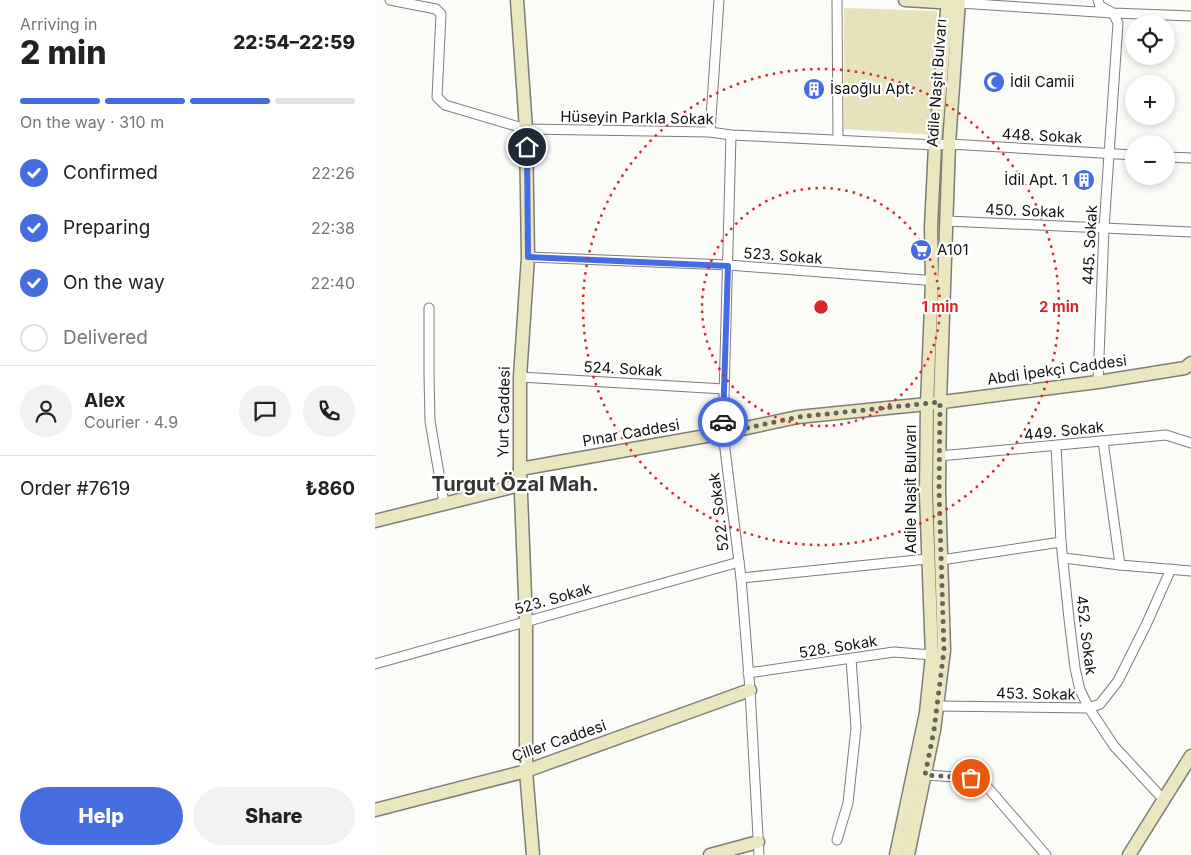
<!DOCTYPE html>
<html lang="en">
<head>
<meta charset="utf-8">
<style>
  body { margin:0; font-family:Inter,sans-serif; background:#f2f2f2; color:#222; height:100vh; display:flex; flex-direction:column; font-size:19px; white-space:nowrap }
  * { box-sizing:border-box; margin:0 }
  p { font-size:16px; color:#767676 }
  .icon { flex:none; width:28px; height:28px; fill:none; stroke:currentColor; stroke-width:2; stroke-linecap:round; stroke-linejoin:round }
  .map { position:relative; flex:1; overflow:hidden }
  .sheet { display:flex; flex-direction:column; background:#fff; width:375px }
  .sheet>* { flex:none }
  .buttons { position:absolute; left:750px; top:15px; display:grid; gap:10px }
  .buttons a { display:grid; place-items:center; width:50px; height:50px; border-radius:50%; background:#fff; box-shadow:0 2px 8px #0003; font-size:25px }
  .pin { position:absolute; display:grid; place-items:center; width:42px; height:42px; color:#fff; margin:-21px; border:2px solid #fff; border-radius:50%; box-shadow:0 1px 5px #0007 }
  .courier { position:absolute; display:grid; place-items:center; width:50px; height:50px; margin:-25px; border:4px solid #466de0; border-radius:50%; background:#fff; color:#222; box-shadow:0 1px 6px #0007 }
  .head em { font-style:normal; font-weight:800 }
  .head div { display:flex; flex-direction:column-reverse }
  .head { display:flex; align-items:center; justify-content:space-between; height:85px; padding:0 20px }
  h1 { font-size:32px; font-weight:800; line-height:38px }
  .bar { display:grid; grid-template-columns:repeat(4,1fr); gap:8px 5px; align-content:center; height:60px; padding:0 20px }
  .bar i { height:6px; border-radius:4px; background:#e0e0e0 }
  .bar .active { background:#466de0 }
  .bar p { grid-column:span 4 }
  .line { display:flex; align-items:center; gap:12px; padding:0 20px; border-top:1px solid #e0e0e0 }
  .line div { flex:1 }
  .round { display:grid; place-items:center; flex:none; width:52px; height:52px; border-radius:26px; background:#f2f2f2 }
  ol { padding:0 20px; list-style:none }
  li { display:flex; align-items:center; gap:15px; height:55px }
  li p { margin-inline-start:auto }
  li .icon { padding:5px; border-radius:50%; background:#466de0; color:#fff; stroke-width:4 }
  li:last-child { color:#767676 }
  li i { width:28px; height:28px; border:2px solid #e0e0e0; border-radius:50% }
  .primary-button { display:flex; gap:10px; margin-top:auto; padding:10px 20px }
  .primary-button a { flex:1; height:58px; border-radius:30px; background:#466de0; color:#fff; font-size:20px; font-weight:800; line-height:58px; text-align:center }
  .primary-button a+a { background:#f2f2f2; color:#222 }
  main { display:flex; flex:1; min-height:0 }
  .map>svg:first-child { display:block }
</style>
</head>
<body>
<main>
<section class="sheet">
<div class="head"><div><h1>2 min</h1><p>Arriving in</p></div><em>22:54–22:59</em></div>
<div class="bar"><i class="active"></i><i class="active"></i><i class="active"></i><i></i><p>On the way · 310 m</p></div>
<ol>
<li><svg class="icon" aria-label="check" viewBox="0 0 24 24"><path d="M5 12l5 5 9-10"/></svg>Confirmed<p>22:26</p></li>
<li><svg class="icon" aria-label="check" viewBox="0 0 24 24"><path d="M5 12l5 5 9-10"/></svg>Preparing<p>22:38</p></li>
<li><svg class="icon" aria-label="check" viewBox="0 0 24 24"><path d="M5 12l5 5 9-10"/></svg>On the way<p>22:40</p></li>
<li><i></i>Delivered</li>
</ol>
<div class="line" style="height:90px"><a class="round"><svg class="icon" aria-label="person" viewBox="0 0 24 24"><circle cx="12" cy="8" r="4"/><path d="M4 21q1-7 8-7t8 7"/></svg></a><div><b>Alex</b><p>Courier · 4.9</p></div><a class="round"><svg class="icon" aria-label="chat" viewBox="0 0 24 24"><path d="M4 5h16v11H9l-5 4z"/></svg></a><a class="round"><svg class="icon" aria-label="phone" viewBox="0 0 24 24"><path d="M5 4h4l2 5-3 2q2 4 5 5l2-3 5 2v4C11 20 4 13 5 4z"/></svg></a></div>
<div class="line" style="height:65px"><div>Order #7619</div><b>₺860</b></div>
<div class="primary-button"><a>Help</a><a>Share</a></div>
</section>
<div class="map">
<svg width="816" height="855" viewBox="0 0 816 855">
  <rect width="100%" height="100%" fill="#fbfbf7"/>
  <!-- green -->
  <path fill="#e6e3bc" d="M469,8L562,11L558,135L469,129Z"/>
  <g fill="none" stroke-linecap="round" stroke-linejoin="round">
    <!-- street casing -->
    <g stroke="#7e7d7a" stroke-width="11">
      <g id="street">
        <path d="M15,0L61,9L66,14L62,97L70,105L151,129L335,132L356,135L560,145L574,144L759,155"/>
        <path d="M462,0L463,139"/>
        <path d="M584,3L738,13L816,16"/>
        <path d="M335,132L344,0"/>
        <path d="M356,135L348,433L366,578L375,690L384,855"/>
        <path d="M791,157L816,158"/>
        <path d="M572,221L816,232"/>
        <path d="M153,257L353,265L562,281"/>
        <path d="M54,308V375L55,421L69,503"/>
        <path d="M145,377L349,389"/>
        <path d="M723,382L729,228L743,23L738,13L725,6L723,0"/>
        <path d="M728,441L745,565"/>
        <path d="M681,446L686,542L694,619L700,668L705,690L714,708L739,746L788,799"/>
        <path d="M564,456L791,435L816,443"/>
        <path d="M689,558L745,565L816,571"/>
        <path d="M566,560L686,542"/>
        <path d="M366,578L552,559"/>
        <path d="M0,664L364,562"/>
        <path d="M373,673L519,652L557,655"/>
        <path d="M562,706L714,708L725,704L743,681L771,625L796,569"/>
        <path d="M550,775L596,778L608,782L671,855"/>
        <path d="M462,840L473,803L481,728L476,659"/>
      </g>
    </g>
    <!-- secondary casing -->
    <g stroke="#7e7d7a" stroke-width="15">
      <g id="secondary">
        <path d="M142,0L151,129L153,257L145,377V469L151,621V771L158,855"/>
        <path d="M530,0L580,3"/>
        <path d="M145,469L348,433L423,417L552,404L723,382L810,368L816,363"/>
        <path d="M0,521L145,485"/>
        <path d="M0,810L151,771L375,690"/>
        <path d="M335,855L383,842"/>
        <path d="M521,855L551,713L557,655L551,494L552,404L557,281L556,227L560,145L573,0"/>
        <path d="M533,855L559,730L569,650L564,491L565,402L574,144L584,0"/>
        <path d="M754,855L816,756"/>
      </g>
    </g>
    <!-- street -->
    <use href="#street" stroke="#fff" stroke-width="9"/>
    <!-- secondary -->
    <use href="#secondary" stroke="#eae6c0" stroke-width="12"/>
  </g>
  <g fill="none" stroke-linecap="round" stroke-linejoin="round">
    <!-- done -->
    <path stroke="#636360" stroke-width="5" stroke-dasharray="0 9" d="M348,422V433L423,417L565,402L564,491L569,650L559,730L550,775L596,778"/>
    <!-- route -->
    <path stroke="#466de0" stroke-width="6" d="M152,147L153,257L353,266L348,422"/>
  </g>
  <!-- distance rings -->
  <g fill="none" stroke="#d62828" stroke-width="2.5" stroke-dasharray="2.5 5">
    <circle cx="446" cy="307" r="119"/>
    <circle cx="446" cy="307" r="238"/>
  </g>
  <!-- icons -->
  <defs>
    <g id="mosque-disc" transform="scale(1.125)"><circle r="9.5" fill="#466de0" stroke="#fff"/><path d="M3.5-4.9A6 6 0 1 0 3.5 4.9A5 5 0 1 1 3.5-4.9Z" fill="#fff"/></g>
    <g id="building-disc" transform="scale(1.125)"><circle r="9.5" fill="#466de0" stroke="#fff"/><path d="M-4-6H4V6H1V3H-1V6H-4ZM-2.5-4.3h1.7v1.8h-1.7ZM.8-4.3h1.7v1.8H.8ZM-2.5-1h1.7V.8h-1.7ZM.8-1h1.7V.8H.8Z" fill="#fff"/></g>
    <g id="supermarket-disc" transform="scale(1.125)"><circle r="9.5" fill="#466de0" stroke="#fff"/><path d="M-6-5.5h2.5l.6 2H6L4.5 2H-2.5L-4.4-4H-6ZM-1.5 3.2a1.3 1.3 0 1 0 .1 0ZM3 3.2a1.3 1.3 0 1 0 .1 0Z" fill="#fff"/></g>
  </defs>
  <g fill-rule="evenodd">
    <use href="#mosque-disc" x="619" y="82"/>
    <use href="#building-disc" x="439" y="89"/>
    <use href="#building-disc" x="709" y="180"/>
    <use href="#supermarket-disc" x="546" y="250"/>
  </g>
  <g text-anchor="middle" stroke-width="4.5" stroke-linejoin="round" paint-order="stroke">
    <!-- poi labels -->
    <g font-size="15" fill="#11110f" stroke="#fff" text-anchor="start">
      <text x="635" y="87">İdil Camii</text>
      <text x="455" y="94">İsaoğlu Apt.</text>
      <text x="693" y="185" text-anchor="end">İdil Apt. 1</text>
      <text x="562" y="255">A101</text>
    </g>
    <!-- street labels -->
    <g font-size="15" fill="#11110f" stroke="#fff">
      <text transform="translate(562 83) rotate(-86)" y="5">Adile Naşit Bulvarı</text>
      <text transform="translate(262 118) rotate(1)" y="5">Hüseyin Parkla Sokak</text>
      <text transform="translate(667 136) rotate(3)" y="5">448. Sokak</text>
      <text transform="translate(650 211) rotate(2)" y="5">450. Sokak</text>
      <text transform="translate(715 245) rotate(-87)" y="5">445. Sokak</text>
      <text transform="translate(408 256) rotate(4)" y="5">523. Sokak</text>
      <text transform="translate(248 369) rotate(3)" y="5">524. Sokak</text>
      <text transform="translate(682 370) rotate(-8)" y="5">Abdi İpekçi Caddesi</text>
      <text transform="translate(129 412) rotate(-89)" y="5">Yurt Caddesi</text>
      <text transform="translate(689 431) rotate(-6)" y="5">449. Sokak</text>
      <text transform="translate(256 433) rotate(-10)" y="5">Pınar Caddesi</text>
      <text transform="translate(536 489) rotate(-90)" y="5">Adile Naşit Bulvarı</text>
      <text transform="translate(344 512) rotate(-97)" y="5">522. Sokak</text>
      <text transform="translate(178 599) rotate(-16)" y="5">523. Sokak</text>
      <text transform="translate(711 635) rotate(83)" y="5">452. Sokak</text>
      <text transform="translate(463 647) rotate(-9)" y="5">528. Sokak</text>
      <text transform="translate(661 694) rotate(1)" y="5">453. Sokak</text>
      <text transform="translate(184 741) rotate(-19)" y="5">Çiller Caddesi</text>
    </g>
    <!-- district labels -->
    <g font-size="20" font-weight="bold" fill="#363633" stroke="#fff">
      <text x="140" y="491">Turgut Özal Mah.</text>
    </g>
  </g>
  <circle cx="446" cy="307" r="8" fill="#d62828" stroke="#fff" stroke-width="2.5"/>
  <g font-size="15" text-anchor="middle" font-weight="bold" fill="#d62828" stroke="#fff" stroke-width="4.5" stroke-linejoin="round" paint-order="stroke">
    <text x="565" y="312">1 min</text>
    <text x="684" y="312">2 min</text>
  </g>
</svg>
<div class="buttons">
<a><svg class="icon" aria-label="locate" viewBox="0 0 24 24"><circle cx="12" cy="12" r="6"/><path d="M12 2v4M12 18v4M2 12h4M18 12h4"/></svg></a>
<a>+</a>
<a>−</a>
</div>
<div class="pin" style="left:596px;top:778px;background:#ea580c"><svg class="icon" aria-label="bag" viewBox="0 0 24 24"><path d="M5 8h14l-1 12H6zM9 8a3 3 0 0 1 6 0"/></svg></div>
<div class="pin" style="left:152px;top:147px;background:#1f2937"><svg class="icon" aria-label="home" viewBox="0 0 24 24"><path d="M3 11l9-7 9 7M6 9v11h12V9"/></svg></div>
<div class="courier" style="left:348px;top:422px"><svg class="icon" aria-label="car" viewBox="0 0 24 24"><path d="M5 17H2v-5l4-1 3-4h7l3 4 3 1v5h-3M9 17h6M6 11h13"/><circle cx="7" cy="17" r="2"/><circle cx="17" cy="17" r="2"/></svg></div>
</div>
</main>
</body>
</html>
